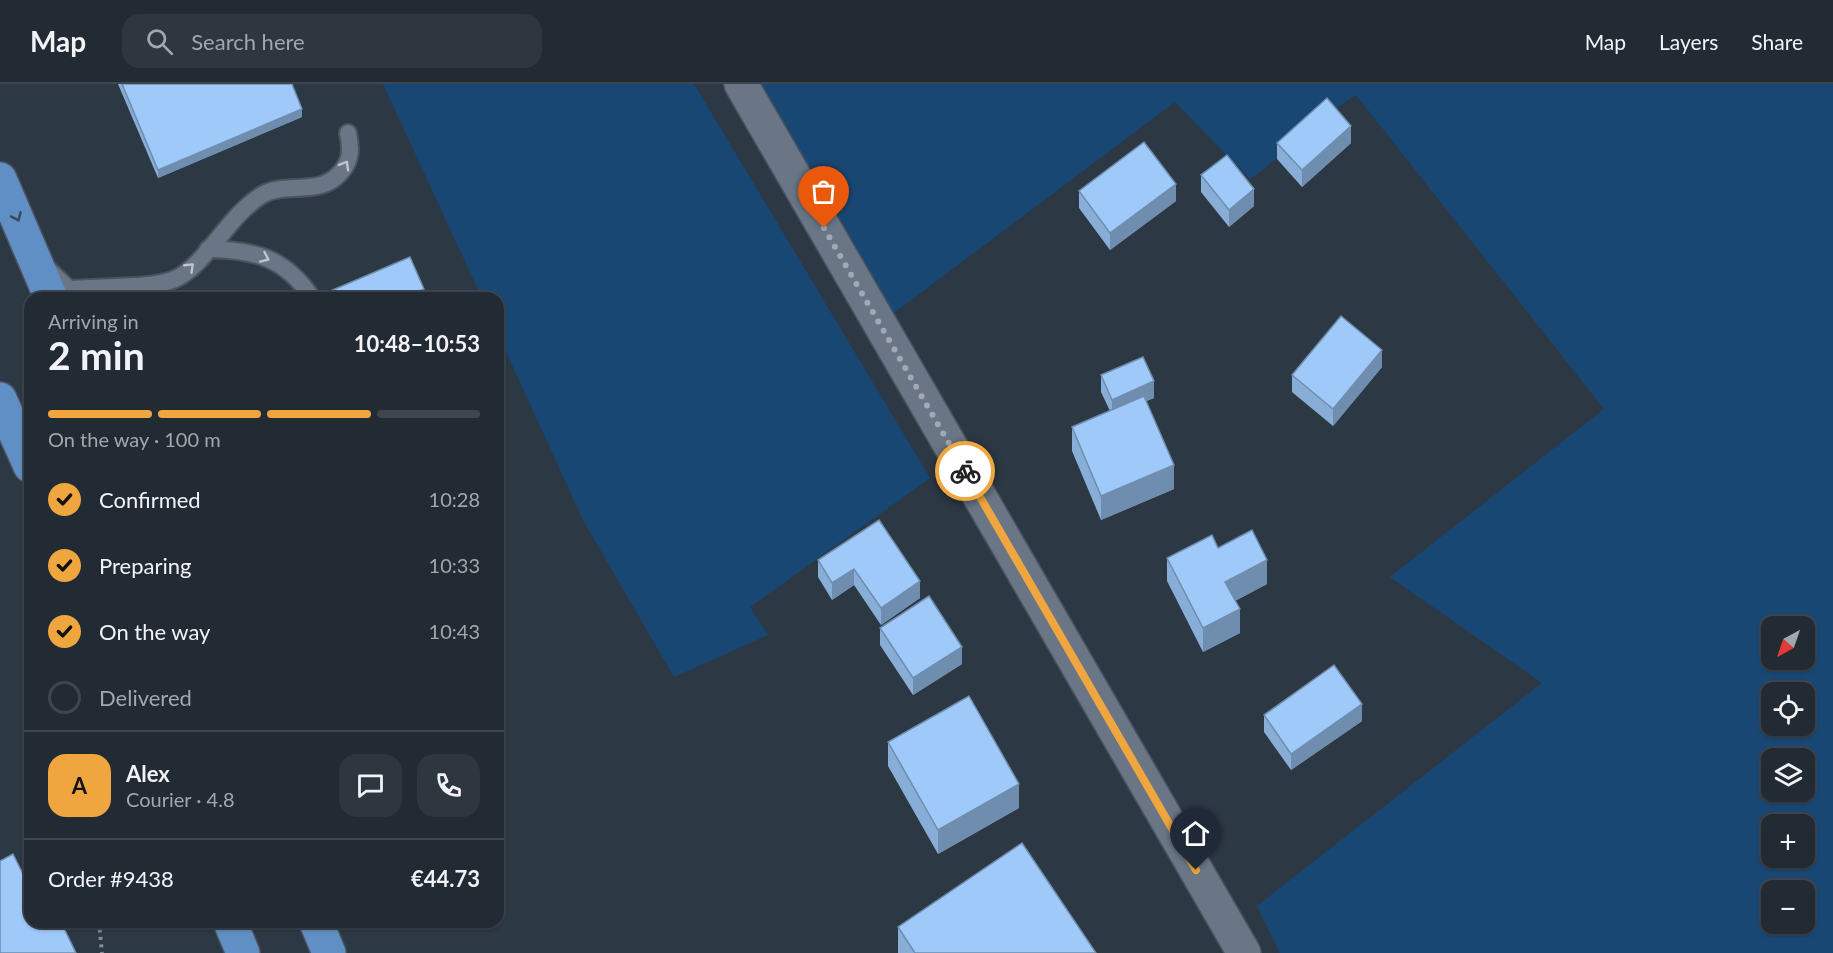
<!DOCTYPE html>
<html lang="en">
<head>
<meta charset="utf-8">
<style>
  body { margin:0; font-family:Lato,sans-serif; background:#2e3640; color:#f1f3f6; height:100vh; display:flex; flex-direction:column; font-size:22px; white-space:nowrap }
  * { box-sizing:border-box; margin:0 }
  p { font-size:20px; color:#a2a7ac }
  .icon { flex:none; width:33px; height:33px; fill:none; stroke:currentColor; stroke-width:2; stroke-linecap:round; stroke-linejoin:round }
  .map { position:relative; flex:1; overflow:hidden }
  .panel { position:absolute; left:24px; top:208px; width:480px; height:636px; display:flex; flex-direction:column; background:#222a34; border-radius:18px; box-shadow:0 2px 4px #0004,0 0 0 2px #3f464f }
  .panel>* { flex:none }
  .needle { width:39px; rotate:220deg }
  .controls { position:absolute; left:1761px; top:532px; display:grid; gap:12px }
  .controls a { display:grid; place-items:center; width:54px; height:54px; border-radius:12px; background:#222a34; box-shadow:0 2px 4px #0004,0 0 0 2px #3f464f; font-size:30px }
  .pin { position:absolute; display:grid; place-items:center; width:51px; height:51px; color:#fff; margin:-62px -26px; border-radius:50% 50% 50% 0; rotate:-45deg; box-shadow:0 0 6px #0007 }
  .pin .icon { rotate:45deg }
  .courier { position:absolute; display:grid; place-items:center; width:60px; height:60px; margin:-30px; border:4px solid #f0a63e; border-radius:50%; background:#fff; color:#222; box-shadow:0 2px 8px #0007 }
  .headline em { font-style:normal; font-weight:700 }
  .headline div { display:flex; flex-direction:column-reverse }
  .headline { display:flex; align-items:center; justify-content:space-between; height:102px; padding:0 24px }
  h1 { font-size:39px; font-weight:700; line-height:45px }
  .bar { display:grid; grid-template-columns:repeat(4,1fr); gap:9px 6px; align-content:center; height:72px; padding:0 24px }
  .bar i { height:8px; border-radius:4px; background:#3f464f }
  .bar .selected { background:#f0a63e }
  .bar p { grid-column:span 4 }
  .line { display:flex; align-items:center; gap:15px; padding:0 24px; border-top:2px solid #3f464f }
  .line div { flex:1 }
  .round { display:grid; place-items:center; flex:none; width:63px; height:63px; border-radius:18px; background:#2e3640 }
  ol { padding:0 24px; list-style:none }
  li { display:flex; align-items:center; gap:18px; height:66px }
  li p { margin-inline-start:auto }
  li .icon { padding:6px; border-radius:50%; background:#f0a63e; color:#111; stroke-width:4 }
  li:last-child { color:#a2a7ac }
  li i { width:33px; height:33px; border:3px solid #3f464f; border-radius:50% }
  header { display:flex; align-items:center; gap:36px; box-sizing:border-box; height:84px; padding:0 30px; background:#222a34; border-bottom:2px solid #3f464f }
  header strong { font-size:28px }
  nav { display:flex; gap:33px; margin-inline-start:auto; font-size:21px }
  .search { width:420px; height:54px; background:#2e3640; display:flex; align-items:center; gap:15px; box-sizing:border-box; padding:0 21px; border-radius:18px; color:#a2a7ac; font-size:22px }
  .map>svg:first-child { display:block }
</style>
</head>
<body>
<header>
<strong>Map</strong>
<div class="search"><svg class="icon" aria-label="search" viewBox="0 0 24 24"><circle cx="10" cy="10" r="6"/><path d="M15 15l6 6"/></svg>Search here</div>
<nav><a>Map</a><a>Layers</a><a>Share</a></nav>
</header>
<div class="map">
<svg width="1833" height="869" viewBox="0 0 1833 869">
  <rect width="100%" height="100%" fill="#2d3845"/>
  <!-- green -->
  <g fill="#194774" fill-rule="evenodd">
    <path d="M383,0H694L930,394L750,523L768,551L674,593L583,436L498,250V214H482Z"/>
    <path d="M759,0H1833V869H1280L1257,822L1542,599L1390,493L1604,325L1356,11C1318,34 1287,69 1250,95L1175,18L894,229ZM1772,543H1804V576H1772ZM1772,609H1804V642H1772ZM1772,675H1804V708H1772ZM1772,741H1804V774H1772ZM1772,807H1804V840H1772Z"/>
  </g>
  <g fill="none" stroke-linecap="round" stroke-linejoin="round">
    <!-- service casing -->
    <g stroke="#4a535e" stroke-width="20">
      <g id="service">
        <path d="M208,165C254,166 285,173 312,214"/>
        <path d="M47,184L69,205L137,202L148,214"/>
        <path d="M137,202C150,201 165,200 177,194C206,180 228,132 262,111C283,98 316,111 336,93C351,80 352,67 348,49"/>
      </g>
    </g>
    <!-- minor casing -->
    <g stroke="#4a535e" stroke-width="36">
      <path id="minor" d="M741,0L1244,869"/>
    </g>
    <!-- trunk casing -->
    <g stroke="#4a535e" stroke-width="36">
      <g id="trunk">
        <path d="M0,95L51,214"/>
        <path d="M0,315L30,382"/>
        <path d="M230,838L243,869"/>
        <path d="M316,838L329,869"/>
      </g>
    </g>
    <!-- path -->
    <path stroke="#848d97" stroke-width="4" stroke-dasharray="3 4.5" stroke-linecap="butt" d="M99,838L102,869"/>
    <!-- service -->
    <use href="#service" stroke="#6a7685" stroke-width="16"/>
    <!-- minor -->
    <use href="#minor" stroke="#6a7685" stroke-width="33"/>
    <!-- trunk -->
    <use href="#trunk" stroke="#5f8fc4" stroke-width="33"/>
  </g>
  <!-- wall -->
  <g fill="#88add6">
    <path d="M118,0H292L302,33L158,94Z"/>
    <path d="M1277,59H1351L1302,103L1277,75Z"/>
    <path d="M1201,91L1254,122L1229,143L1201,108Z"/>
    <path d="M1079,107L1176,117L1110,166L1079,124Z"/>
    <path d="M1382,283L1333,342L1292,308V291Z"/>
    <path d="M1101,291L1154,314L1146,317L1174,405L1101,436L1072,367V343L1110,327L1101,308Z"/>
    <path d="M879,436L920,514L881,541L854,501L832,516L818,493V476Z"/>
    <path d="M1218,464L1267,500L1235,517L1240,549L1203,568L1167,497V474Z"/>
    <path d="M880,544L962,580L913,611L880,561Z"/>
    <path d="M1264,631L1362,637L1291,686L1264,648Z"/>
    <path d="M888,658L1019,724L938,770L888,682Z"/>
    <path d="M898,843L1096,869H898Z"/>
  </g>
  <!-- shaded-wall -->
  <g fill="#6f8dae">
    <path d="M302,25V33L158,94V86Z"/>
    <path d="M1351,42V59L1302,103V86Z"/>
    <path d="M1176,100V117L1110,166V149Z"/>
    <path d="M1254,105V122L1229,143V126Z"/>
    <path d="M424,205V213L421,214H401Z"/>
    <path d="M1382,266V283L1333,342V325Z"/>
    <path d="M1154,297V314L1112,332V316Z"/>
    <path d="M1174,381V405L1101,436V412Z"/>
    <path d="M1267,476V500L1225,522V498Z"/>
    <path d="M854,485V501L832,516V499Z"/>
    <path d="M920,497V514L881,541V524Z"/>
    <path d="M1240,525V549L1203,568V544Z"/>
    <path d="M962,563V580L913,611V594Z"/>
    <path d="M1362,620V637L1291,686V670Z"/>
    <path d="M1019,700V724L938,770V746Z"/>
  </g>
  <!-- building -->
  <g fill="#9ec9f9" stroke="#6f8dae" stroke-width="1.5">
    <path d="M122,0H292L302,25L158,86Z"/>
    <path d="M1327,14L1351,42L1302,86L1277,59Z"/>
    <path d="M1144,58L1176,100L1110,149L1079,107Z"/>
    <path d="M1227,71L1254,105L1229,126L1201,91Z"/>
    <path d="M410,173L424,205L401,214H314Z"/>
    <path d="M1341,232L1382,266L1333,325L1292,291Z"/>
    <path d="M1143,273L1154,297L1112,316L1101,291Z"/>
    <path d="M1144,312L1174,381L1101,412L1072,343Z"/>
    <path d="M879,436L920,497L881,524L854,485L832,499L818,476Z"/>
    <path d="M1252,446L1267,476L1225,498L1240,525L1203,544L1167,474L1212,451L1218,464Z"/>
    <path d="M929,512L962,563L913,594L880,544Z"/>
    <path d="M1334,581L1362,620L1291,670L1264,631Z"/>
    <path d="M969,612L1019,700L938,746L888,658Z"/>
    <path d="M1022,759L1096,869H915L898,843Z"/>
    <path d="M13,770L25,794L30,791V838H61L76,869H0V777Z"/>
  </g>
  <!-- one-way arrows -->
  <defs><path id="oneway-chevron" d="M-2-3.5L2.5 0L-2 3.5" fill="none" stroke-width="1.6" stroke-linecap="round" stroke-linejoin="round" transform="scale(1.5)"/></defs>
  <g stroke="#bdc5cf">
    <use href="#oneway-chevron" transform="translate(345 81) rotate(-60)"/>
    <use href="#oneway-chevron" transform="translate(265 174) rotate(24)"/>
    <use href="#oneway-chevron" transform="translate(190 183) rotate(-44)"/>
  </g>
  <use stroke="#37495e" href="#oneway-chevron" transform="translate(17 133) rotate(66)"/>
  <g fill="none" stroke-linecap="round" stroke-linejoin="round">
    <!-- done -->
    <path stroke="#a1aab4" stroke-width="6" stroke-dasharray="0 10.8" d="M824,144L965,387"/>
    <!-- route -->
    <path stroke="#f0a63e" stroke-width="8" d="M965,387L1196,786"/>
  </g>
</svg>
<div class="controls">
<a><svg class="needle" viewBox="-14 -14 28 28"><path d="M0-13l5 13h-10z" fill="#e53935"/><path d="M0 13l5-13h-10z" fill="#a2a7ac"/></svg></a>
<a><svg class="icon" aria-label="locate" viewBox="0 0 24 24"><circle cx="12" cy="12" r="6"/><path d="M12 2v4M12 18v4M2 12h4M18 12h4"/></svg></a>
<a><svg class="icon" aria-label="layers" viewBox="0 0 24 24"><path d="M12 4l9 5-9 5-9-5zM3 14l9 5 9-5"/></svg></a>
<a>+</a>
<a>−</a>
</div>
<div class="pin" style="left:824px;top:144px;background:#ea580c"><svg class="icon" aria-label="bag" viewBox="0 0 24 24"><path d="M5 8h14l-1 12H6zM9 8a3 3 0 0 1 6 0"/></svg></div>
<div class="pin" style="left:1196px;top:786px;background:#1f2937"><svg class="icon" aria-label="home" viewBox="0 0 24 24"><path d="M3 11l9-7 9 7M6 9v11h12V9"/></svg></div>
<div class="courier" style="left:965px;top:387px"><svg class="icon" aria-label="bike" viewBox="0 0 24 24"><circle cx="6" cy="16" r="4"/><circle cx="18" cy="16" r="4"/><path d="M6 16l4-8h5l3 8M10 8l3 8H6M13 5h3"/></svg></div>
<section class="panel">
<div class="headline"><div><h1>2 min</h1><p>Arriving in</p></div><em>10:48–10:53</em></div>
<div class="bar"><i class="selected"></i><i class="selected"></i><i class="selected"></i><i></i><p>On the way · 100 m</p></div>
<ol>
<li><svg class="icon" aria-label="check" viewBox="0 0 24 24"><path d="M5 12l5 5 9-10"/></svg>Confirmed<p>10:28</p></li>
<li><svg class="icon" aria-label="check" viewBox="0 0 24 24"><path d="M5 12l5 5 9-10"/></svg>Preparing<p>10:33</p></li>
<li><svg class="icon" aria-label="check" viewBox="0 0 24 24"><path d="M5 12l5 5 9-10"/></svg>On the way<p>10:43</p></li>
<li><i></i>Delivered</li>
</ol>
<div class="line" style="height:108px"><b class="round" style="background:#f0a63e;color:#111">A</b><div><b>Alex</b><p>Courier · 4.8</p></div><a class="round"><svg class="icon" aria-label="chat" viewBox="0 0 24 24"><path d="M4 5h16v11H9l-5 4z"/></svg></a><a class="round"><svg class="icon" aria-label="phone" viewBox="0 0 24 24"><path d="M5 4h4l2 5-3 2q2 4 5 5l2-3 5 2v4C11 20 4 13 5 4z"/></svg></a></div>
<div class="line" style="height:78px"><div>Order #9438</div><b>€44.73</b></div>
</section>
</div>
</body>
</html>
